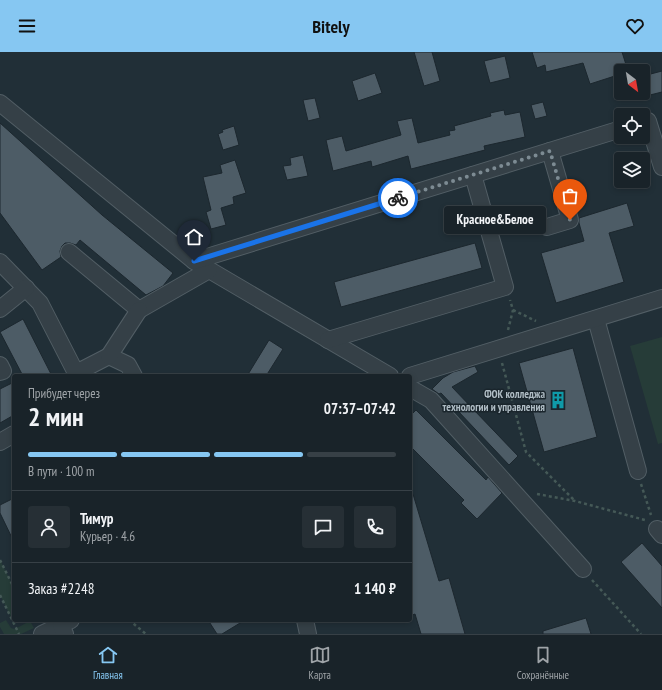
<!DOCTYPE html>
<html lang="ru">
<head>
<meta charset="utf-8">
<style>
  body { margin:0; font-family:"PT Sans Narrow",sans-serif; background:#262f35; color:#f1f3f6; height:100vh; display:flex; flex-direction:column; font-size:15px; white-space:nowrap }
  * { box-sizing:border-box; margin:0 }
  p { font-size:13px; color:#9fa4a8 }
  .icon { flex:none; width:22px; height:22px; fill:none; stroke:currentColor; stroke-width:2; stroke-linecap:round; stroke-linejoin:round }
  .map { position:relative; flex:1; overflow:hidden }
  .side { position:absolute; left:12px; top:322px; width:400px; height:248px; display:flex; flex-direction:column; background:#192329; border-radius:4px; box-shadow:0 2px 6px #0003,0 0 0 1px #374046 }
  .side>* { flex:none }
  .needle { width:26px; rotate:149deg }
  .tools { position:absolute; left:614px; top:12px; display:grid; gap:8px }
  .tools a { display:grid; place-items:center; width:36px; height:36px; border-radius:4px; background:#192329; box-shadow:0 2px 6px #0003,0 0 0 1px #374046; font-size:20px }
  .pin { position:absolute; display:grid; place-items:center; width:34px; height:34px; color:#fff; margin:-41px -17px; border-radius:50% 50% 50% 0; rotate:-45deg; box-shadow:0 0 4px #0007 }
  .pin .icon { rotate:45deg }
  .courier { position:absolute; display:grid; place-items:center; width:40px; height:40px; margin:-20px; border:3px solid #1a73e8; border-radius:50%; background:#fff; color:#222; box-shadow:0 1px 5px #0007 }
  .bubble { position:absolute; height:28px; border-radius:4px; background:#192329; box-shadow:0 2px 6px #0003,0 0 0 1px #374046; font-size:13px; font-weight:600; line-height:28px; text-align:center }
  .overview em { font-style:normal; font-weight:600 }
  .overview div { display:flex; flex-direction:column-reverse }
  .overview { display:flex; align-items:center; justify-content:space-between; height:68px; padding:0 16px }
  h1 { font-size:26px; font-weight:600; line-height:30px }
  .bar { display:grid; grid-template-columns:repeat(4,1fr); gap:6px 4px; align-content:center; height:48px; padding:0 16px }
  .bar i { height:5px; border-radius:3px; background:#374046 }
  .bar .on { background:#86c7f2 }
  .bar p { grid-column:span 4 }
  .line { display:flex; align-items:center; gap:10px; padding:0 16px; border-top:1px solid #374046 }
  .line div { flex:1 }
  .round { display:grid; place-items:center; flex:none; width:42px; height:42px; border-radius:4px; background:#262f35 }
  header { display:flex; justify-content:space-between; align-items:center; height:52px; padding:0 16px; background:#86c7f2; color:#111; font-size:18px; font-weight:600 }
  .menu { display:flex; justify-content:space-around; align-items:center; height:56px; border-top:1px solid #374046; background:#192329; font-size:11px; color:#9fa4a8 }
  .menu a { display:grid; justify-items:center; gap:2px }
  .menu .on { color:#86c7f2 }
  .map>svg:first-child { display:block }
</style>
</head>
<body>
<header><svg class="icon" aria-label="menu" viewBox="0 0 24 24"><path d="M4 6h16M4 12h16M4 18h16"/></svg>Bitely<svg class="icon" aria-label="heart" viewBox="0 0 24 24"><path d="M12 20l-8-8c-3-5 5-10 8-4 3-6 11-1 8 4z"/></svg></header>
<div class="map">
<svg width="662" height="582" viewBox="0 0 662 582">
  <rect width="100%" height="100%" fill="#212f37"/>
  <!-- green -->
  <g fill="#263c38">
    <path d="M662,285V391L658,392L630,294Z"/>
    <path d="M0,508L14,536V568H15L13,569L0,543Z"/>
    <path d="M6,568L11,576L15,577L30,569L34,576L21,582H4L0,575V571Z"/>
  </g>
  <!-- building -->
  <g fill="#4d5c66" stroke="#1c272e">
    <path d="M414,0H432L440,29L424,34Z"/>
    <path d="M532,0H622L628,19H621V22L590,32L583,11L546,20L545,13L537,16Z"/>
    <path d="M505,4L510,26L490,31L484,9Z"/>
    <path d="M662,19V40L646,44L643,34V24Z"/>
    <path d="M375,21L382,41L358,49L352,29Z"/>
    <path d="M315,46L320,66L308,69L303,48Z"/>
    <path d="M543,50L547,64L535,67L531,53Z"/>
    <path d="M504,58L505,63L520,60L525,85L484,94L485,98L411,117L408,104L372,115L371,109L333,119L326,88L342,84L346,99L401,83L397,69L412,66L418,91L450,83L449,79L455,78L454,74L491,64L490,61Z"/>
    <path d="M0,71L102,163L173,221L163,234L146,243L80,188L76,193L70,191H65L62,194L60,199L61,205L42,218L0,161Z"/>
    <path d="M234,74L239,93L223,98L218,82L223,80L222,78Z"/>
    <path d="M303,103L308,124L287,128L283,114L291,113L290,106Z"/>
    <path d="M235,108L246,141L233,145L234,152L221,156L226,173L211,177L206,160L211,158L203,125L222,121L220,113Z"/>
    <path d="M627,151L634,174L609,181L624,230L556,251L541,201L584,189L579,171V166Z"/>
    <path d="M475,191L482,216L341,255L334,230Z"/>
    <path d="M23,267L52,324H23L0,280Z"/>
    <path d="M269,288L283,297L266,324H247Z"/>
    <path d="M573,296L597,385L544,400L519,311Z"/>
    <path d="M475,314L478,320L452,335L518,404L509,413L441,341L439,342L432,337L443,326L453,320Z"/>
    <path d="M14,330V363L0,371V337Z"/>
    <path d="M416,358L486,428L488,425L502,441L477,467L461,451L464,448L410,394V364Z"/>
    <path d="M410,442H413L439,529L449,526L465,582H421L415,562L410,564Z"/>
    <path d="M14,446V490L0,461V453Z"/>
    <path d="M642,491L662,514V556L621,510Z"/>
    <path d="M586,566L591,582H543V579Z"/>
    <path d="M208,568H245L222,582H217Z"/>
  </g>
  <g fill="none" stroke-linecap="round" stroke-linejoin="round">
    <!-- minor casing -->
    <g stroke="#525e65" stroke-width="18">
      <g id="minor">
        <path d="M0,51L194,209L390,324"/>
        <path d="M648,69L662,115"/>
        <path d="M547,175L570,168L550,99"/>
        <path d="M69,200L139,258L209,218"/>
        <path d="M194,209L621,77"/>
        <path d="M0,210L40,251L76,321L109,304L128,313L134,324"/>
        <path d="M0,257L26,236"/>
        <path d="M596,267L638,419"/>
        <path d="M328,288L505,235L473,123"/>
        <path d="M109,304L139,258"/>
        <path d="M0,313L3,319L0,320"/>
        <path d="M410,324L662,246"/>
        <path d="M410,336L431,348L583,517"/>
        <path d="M0,390L14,382"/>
        <path d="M657,477L662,483"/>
        <path d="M305,568L308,582"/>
        <path d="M42,582L61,573"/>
        <path d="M65,582L61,573L71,568"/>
      </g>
    </g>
    <!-- path -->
    <g stroke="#455957" stroke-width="2.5" stroke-dasharray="3 3" stroke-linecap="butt">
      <path d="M513,258L536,269"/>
      <path d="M508,278L513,258L510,248"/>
      <path d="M502,311L526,400L575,449"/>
      <path d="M641,432L651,463"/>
      <path d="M537,442L575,449L645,468"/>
      <path d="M0,508L14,536"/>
      <path d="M592,528L641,582"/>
      <path d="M0,543L19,582"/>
      <path d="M129,568L146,582"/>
    </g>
    <!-- minor -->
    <use href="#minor" stroke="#354047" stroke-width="16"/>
  </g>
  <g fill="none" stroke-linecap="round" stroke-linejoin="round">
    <!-- done -->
    <path stroke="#7d8b93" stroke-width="4" stroke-dasharray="0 7.2" d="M398,146L550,99L570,168"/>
    <!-- route -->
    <path stroke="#1a73e8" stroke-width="5" d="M194,209L398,146"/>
  </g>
  <!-- icons -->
  <defs>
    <g id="building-bare" transform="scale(1.38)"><path d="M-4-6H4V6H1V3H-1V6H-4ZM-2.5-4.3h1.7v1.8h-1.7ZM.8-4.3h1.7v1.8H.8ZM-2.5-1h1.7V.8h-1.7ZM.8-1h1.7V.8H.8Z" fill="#0f9aa8" stroke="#1a252c" stroke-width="2.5" paint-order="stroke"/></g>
  </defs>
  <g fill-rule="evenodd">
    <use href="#building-bare" x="558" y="348"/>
  </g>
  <g text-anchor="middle" stroke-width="3" stroke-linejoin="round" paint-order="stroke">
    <!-- poi labels -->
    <g font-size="11" font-weight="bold" fill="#afbcc4" stroke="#1a252c" text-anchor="end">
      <text x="545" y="346">ФОК колледжа<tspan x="545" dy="13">технологии и управления</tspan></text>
    </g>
  </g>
</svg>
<div class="tools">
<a><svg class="needle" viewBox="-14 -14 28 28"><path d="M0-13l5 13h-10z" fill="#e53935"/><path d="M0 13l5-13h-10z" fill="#9fa4a8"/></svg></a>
<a><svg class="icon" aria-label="locate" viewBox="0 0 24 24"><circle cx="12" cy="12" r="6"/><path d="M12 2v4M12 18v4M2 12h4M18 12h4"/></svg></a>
<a><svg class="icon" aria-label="layers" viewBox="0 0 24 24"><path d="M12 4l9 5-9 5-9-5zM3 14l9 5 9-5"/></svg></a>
</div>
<div class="pin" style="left:570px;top:168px;background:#ea580c"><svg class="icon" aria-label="bag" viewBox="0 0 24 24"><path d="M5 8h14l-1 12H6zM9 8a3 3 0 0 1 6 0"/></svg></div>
<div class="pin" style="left:194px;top:209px;background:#1f2937"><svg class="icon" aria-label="home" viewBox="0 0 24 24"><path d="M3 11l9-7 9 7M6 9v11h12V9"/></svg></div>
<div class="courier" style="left:398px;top:146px"><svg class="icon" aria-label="bike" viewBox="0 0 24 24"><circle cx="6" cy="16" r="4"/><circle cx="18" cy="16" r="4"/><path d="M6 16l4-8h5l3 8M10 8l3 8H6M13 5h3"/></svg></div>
<div class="bubble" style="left:444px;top:154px;width:102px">Красное&amp;Белое</div>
<section class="side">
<div class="overview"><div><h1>2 мин</h1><p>Прибудет через</p></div><em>07:37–07:42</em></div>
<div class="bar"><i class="on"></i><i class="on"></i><i class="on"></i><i></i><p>В пути · 100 m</p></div>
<div class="line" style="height:72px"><a class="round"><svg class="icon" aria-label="person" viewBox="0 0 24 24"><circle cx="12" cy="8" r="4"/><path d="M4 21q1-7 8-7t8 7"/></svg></a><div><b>Тимур</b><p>Курьер · 4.6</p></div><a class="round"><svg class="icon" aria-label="chat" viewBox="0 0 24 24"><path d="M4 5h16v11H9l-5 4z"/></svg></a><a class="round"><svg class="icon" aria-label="phone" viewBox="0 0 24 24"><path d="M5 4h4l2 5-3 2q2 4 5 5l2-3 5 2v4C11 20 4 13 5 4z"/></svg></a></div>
<div class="line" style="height:52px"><div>Заказ #2248</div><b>1 140 ₽</b></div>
</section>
</div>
<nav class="menu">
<a class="on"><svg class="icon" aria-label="home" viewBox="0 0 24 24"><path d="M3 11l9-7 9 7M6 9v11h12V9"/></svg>Главная</a>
<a><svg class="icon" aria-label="map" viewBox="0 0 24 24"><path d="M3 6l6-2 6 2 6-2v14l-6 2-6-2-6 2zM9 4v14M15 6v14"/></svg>Карта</a>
<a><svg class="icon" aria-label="saved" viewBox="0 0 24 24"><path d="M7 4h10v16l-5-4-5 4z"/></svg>Сохранённые</a>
</nav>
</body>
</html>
